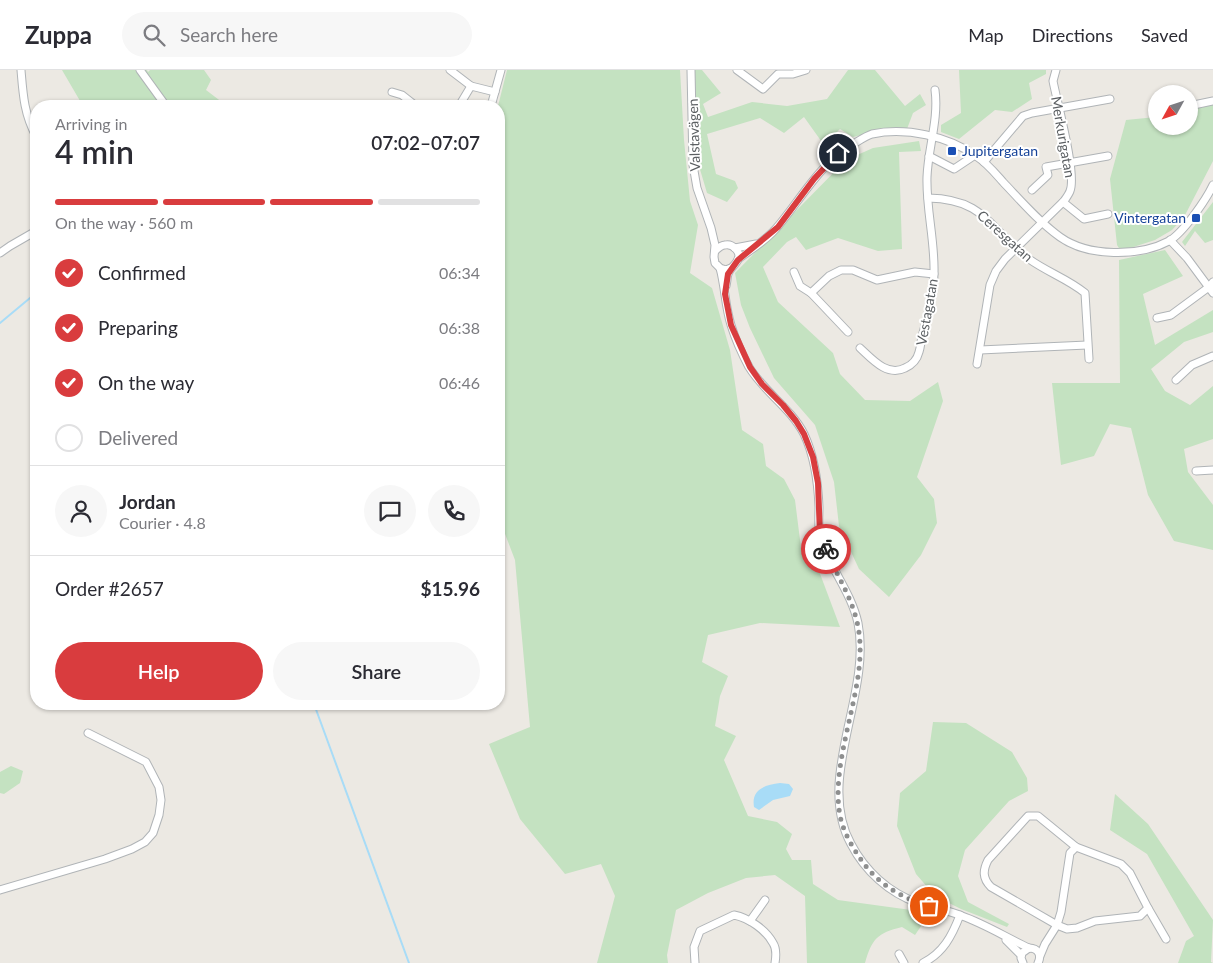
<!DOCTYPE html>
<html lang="en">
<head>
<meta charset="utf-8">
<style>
  body { margin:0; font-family:Lato,sans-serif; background:#f7f7f7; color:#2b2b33; height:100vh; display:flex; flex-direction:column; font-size:19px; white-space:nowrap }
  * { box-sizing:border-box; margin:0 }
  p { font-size:16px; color:#7c7c81 }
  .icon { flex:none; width:28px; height:28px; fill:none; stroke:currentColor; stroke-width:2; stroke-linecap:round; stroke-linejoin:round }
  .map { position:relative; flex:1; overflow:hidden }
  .sheet { position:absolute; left:30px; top:30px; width:475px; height:610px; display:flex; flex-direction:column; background:#fff; border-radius:20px; box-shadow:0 1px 4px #0004 }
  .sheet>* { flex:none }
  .needle { width:32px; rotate:230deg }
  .controls { position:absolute; left:1148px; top:15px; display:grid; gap:10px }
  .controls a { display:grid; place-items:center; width:50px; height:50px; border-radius:50%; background:#fff; box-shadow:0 1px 4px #0004; font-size:25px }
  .pin { position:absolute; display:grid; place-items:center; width:42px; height:42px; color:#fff; margin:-21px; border:2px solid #fff; border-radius:50%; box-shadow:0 1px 5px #0007 }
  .courier { position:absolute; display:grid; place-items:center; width:50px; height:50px; margin:-25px; border:4px solid #d93c3e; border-radius:50%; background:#fff; color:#222; box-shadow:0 1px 6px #0007 }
  .summary em { font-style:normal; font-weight:600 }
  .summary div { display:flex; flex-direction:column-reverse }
  .summary { display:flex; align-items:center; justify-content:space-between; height:85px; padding:0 25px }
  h1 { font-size:32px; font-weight:600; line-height:38px }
  .bar { display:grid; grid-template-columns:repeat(4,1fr); gap:8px 5px; align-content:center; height:60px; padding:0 25px }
  .bar i { height:6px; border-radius:4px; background:#e1e1e2 }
  .bar .on { background:#d93c3e }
  .bar p { grid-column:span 4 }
  .line { display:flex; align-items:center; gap:12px; padding:0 25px; border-top:1px solid #e1e1e2 }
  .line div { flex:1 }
  .round { display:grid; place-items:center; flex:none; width:52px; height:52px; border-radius:26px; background:#f7f7f7 }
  ol { padding:0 25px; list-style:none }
  li { display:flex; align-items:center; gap:15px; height:55px }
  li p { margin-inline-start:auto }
  li .icon { padding:5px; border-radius:50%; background:#d93c3e; color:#fff; stroke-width:4 }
  li:last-child { color:#7c7c81 }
  li i { width:28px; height:28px; border:2px solid #e1e1e2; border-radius:50% }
  .primary-button { display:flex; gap:10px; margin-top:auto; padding:10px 25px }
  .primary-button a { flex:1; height:58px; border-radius:30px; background:#d93c3e; color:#fff; font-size:20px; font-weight:600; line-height:58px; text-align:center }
  .primary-button a+a { background:#f7f7f7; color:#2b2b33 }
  header { display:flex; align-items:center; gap:30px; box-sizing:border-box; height:70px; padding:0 25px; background:#fff; border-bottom:1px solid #e1e1e2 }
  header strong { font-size:24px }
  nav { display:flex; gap:28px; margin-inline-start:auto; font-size:18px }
  .search { width:350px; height:45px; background:#f7f7f7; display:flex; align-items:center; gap:12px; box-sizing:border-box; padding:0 18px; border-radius:28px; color:#7c7c81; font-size:19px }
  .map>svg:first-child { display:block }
</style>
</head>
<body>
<header>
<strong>Zuppa</strong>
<div class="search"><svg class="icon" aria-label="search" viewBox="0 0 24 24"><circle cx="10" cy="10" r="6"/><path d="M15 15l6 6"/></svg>Search here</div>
<nav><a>Map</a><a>Directions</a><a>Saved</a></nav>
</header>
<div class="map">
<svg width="1213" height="893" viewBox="0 0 1213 893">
  <rect width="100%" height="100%" fill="#ece9e3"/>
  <!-- green -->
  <g fill="#c4e2c1">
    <path d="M62,0H147L148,2L150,0H204L211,10L206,20L227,36H83Z"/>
    <path d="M507,0H680L684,70L690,131L698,155L690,203L712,218L730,280L742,360L763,374L766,396L784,409L795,430L801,478L816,493L840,557L760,553L708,565L702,592L728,606L720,626L715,656L736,666L724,690L748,746L777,752L792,764L786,779L792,790H811L813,814L838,830L911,840L928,846L915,865L902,857C877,863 872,869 865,893H807L805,826L775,805L746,808L708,823L676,840L667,885L668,893H597L615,826L601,794L565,804L520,749L489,674L530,657L515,490L499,448L498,36Z"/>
    <path d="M694,0H702L721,23L703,34L708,47L752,32L787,36L827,29L848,0H875L905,36L920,24L926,35L913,43L907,59L891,58L853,67L840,59L824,75L804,47L784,63L760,48L707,64L716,104L735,111L738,118L727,132L707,123L699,96Z"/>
    <path d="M959,0H1046V4L1029,13L1032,29L1012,42L995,40L959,69L941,62V55L961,43Z"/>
    <path d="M1213,34V91L1184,147L1172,160L1155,170L1121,181L1117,175L1110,109L1126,50L1156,47V56H1189V40Z"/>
    <path d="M919,71L921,81L899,82L902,179L878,181L838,168L806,180L796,167L787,172L763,197L778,232L833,283L840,304L865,330L910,331L938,312L943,331L917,407L934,429L937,453L921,485L889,527L859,499L839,456L834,412L815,355L774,308L750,258L741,235L735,203L846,90L873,78Z"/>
    <path d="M1213,132V170L1205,173L1195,161L1185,176L1182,172Z"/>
    <path d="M1165,180L1183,206L1143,224L1155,275L1213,240V262L1184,272L1151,299L1165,321L1190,335L1213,316V369L1184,379L1188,402L1213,435V480L1174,471L1148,425L1131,358L1110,354L1094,386L1061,395L1052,313H1120L1119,190Z"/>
    <path d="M933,652L966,653L1012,682L1027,708L1028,721L1009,731L965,780L958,806L968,832L1009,854L1007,857L961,839L935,826L916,804L897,756L900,723L926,701Z"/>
    <path d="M11,696L23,701L20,713L4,724L0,723V702Z"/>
    <path d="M1115,724L1148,754L1213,850L1211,892L1213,893H1178L1186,871L1194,866L1147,784L1110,760Z"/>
  </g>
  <!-- water -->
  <path fill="#a8dcf7" d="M780,713L789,714L793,719L790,726L773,730L759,740L754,737C751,719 765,715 780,713Z"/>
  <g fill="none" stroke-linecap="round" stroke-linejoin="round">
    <!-- stream -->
    <g stroke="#a8dcf7" stroke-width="2">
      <path d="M0,253L36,223"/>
      <path d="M314,634L409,893"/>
    </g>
    <!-- minor casing -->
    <g stroke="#b0b4b7" stroke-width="9">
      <g id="minor">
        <path d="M21,0C23,24 24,44 36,66"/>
        <path d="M140,0L166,36"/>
        <path d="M450,0L471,16"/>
        <path d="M691,0L693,95L697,118L711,158L715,175L714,187L715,193L720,198L726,200L731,198"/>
        <path d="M737,0L763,19L778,4H793L806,0"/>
        <path d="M392,22L402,25L416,36"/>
        <path d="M459,36L471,16L495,22"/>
        <path d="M491,36L501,0"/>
        <path d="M1189,36L1213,31"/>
        <path d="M929,86L954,99L975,85"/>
        <path d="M984,92L1023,46L1032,43L1110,29"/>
        <path d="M1032,120L1048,105L1046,97L1108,86"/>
        <path d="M928,128C986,129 989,159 1029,189C1047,202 1068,209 1085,223L1089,289"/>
        <path d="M1063,132L1084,149L1108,144"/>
        <path d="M1170,170L1187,188L1213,223"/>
        <path d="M735,178L756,174"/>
        <path d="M715,181C718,178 721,175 725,175C729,174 733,176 736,179C745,190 731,195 728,204C727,207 727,212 726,216"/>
        <path d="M0,183L10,176L36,161"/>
        <path d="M738,189C752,179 768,169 779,155C803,126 821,92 855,73C860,70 866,66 872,64C906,57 948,66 976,86C987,93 995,103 1003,112C1021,131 1039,152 1060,167C1088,187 1139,187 1169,171C1183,163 1206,130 1213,115"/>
        <path d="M720,198C725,216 725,236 731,255C735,268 742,284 749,297C764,322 791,338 804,364C815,387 818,412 819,437C819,446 818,457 820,466C828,496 851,521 858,553C872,625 815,708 851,774C865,801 889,823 918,833C932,838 948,840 962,846C985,854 1007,868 1029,878"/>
        <path d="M794,202L800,216L811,223L829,206L841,200H853L877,210L915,202L934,204"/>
        <path d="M811,223L848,262"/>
        <path d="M1157,248L1171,245L1209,217L1213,212"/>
        <path d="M860,278C872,289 887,307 905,298C912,295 917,290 919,282C921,276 921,269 923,263C928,243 934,224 934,203C935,171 926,139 927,107C928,78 939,49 935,20"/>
        <path d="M980,280L1087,275"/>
        <path d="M977,294L990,215L996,201L1005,189L1064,131C1066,128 1069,124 1070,121C1077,104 1057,32 1053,11L1056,0"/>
        <path d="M1176,310L1192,295L1213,286"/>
        <path d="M1196,401L1213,400"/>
        <path d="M1028,746H1038L1076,777L1121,794L1130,803L1148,838L1140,846L1095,851L1077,858L1067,859L1057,855L991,817C982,808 983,800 988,790Z"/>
        <path d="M0,820L105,789L132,779L145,772L153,763L159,745L161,730L159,717L146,692L88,663"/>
        <path d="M1148,838L1166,869"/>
        <path d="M750,851L765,830"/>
        <path d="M1006,870L1021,885"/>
        <path d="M899,884L904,893"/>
        <path d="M1040,886L1045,874L1057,855L1061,842L1070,783L1076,777"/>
        <path d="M695,893L694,877L700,861L734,845C749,848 766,860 773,873C777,879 776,887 775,893"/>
        <path d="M923,893C943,883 952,866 960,845"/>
        <path d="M1023,893L1021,888L1022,883L1029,878C1038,878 1042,885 1038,893"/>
      </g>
    </g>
    <!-- minor -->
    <use href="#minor" stroke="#fff" stroke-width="7"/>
  </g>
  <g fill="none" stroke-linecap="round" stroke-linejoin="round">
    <!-- done -->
    <path stroke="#8e8f8f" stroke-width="5" stroke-dasharray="0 9" d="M826,479C842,518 862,540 860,586C858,637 829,701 841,750C845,765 853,778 862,791C878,814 902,828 929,836"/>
    <!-- route -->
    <path stroke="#d93c3e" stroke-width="6" d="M826,479L820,465L818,413L813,387L804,364L796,351L783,335L762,314L750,297L731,255L725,224L728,204L738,190L778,157L814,109L838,83"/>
  </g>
  <!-- markers -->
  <g fill="#1a4fb4" stroke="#fff" stroke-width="2">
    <rect x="947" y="76" width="10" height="10" rx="2.5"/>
    <rect x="1191" y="143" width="10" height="10" rx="2.5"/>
  </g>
  <g text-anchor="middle" stroke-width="4" stroke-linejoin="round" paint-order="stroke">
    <!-- street labels -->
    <g font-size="14" fill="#5b5f62" stroke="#fff">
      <text transform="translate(694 65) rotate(-92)" y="5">Valstavägen</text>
      <text transform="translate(1063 67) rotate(80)" y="5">Merkurigatan</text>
      <text transform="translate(1005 166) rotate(42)" y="5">Ceresgatan</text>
      <text transform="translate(927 242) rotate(-80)" y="5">Vestagatan</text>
    </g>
    <!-- transit labels -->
    <g font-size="14" fill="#164399" stroke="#fff" text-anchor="start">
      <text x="962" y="86">Jupitergatan</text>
      <text x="1186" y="153" text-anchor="end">Vintergatan</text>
    </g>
  </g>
</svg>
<div class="controls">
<a><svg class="needle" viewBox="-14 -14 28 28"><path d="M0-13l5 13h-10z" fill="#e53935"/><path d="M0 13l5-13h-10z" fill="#7c7c81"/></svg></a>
</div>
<div class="pin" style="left:929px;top:836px;background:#ea580c"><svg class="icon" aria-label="bag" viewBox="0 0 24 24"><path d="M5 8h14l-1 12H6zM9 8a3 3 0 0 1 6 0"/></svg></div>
<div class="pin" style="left:838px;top:83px;background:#1f2937"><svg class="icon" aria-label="home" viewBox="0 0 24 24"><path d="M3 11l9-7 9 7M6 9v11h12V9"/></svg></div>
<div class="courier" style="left:826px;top:479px"><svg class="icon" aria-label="bike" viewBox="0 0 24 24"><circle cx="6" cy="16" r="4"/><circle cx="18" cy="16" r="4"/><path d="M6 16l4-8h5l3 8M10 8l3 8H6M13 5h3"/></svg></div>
<section class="sheet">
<div class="summary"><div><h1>4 min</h1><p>Arriving in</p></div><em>07:02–07:07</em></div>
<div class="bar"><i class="on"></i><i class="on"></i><i class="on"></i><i></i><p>On the way · 560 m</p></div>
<ol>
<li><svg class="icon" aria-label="check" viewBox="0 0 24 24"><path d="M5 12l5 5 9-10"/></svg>Confirmed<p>06:34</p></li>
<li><svg class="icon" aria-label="check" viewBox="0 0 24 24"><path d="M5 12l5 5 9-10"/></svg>Preparing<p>06:38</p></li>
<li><svg class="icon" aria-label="check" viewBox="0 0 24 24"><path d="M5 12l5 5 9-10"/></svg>On the way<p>06:46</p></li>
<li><i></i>Delivered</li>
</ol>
<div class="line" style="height:90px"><a class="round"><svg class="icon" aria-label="person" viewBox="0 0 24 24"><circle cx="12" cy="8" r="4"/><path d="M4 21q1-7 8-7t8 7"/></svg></a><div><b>Jordan</b><p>Courier · 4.8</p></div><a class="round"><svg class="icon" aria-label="chat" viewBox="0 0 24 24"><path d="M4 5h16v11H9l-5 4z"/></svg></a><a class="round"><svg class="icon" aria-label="phone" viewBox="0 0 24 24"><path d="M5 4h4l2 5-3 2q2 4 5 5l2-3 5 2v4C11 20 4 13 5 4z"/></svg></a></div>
<div class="line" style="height:65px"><div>Order #2657</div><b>$15.96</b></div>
<div class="primary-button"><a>Help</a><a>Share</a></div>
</section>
</div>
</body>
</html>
